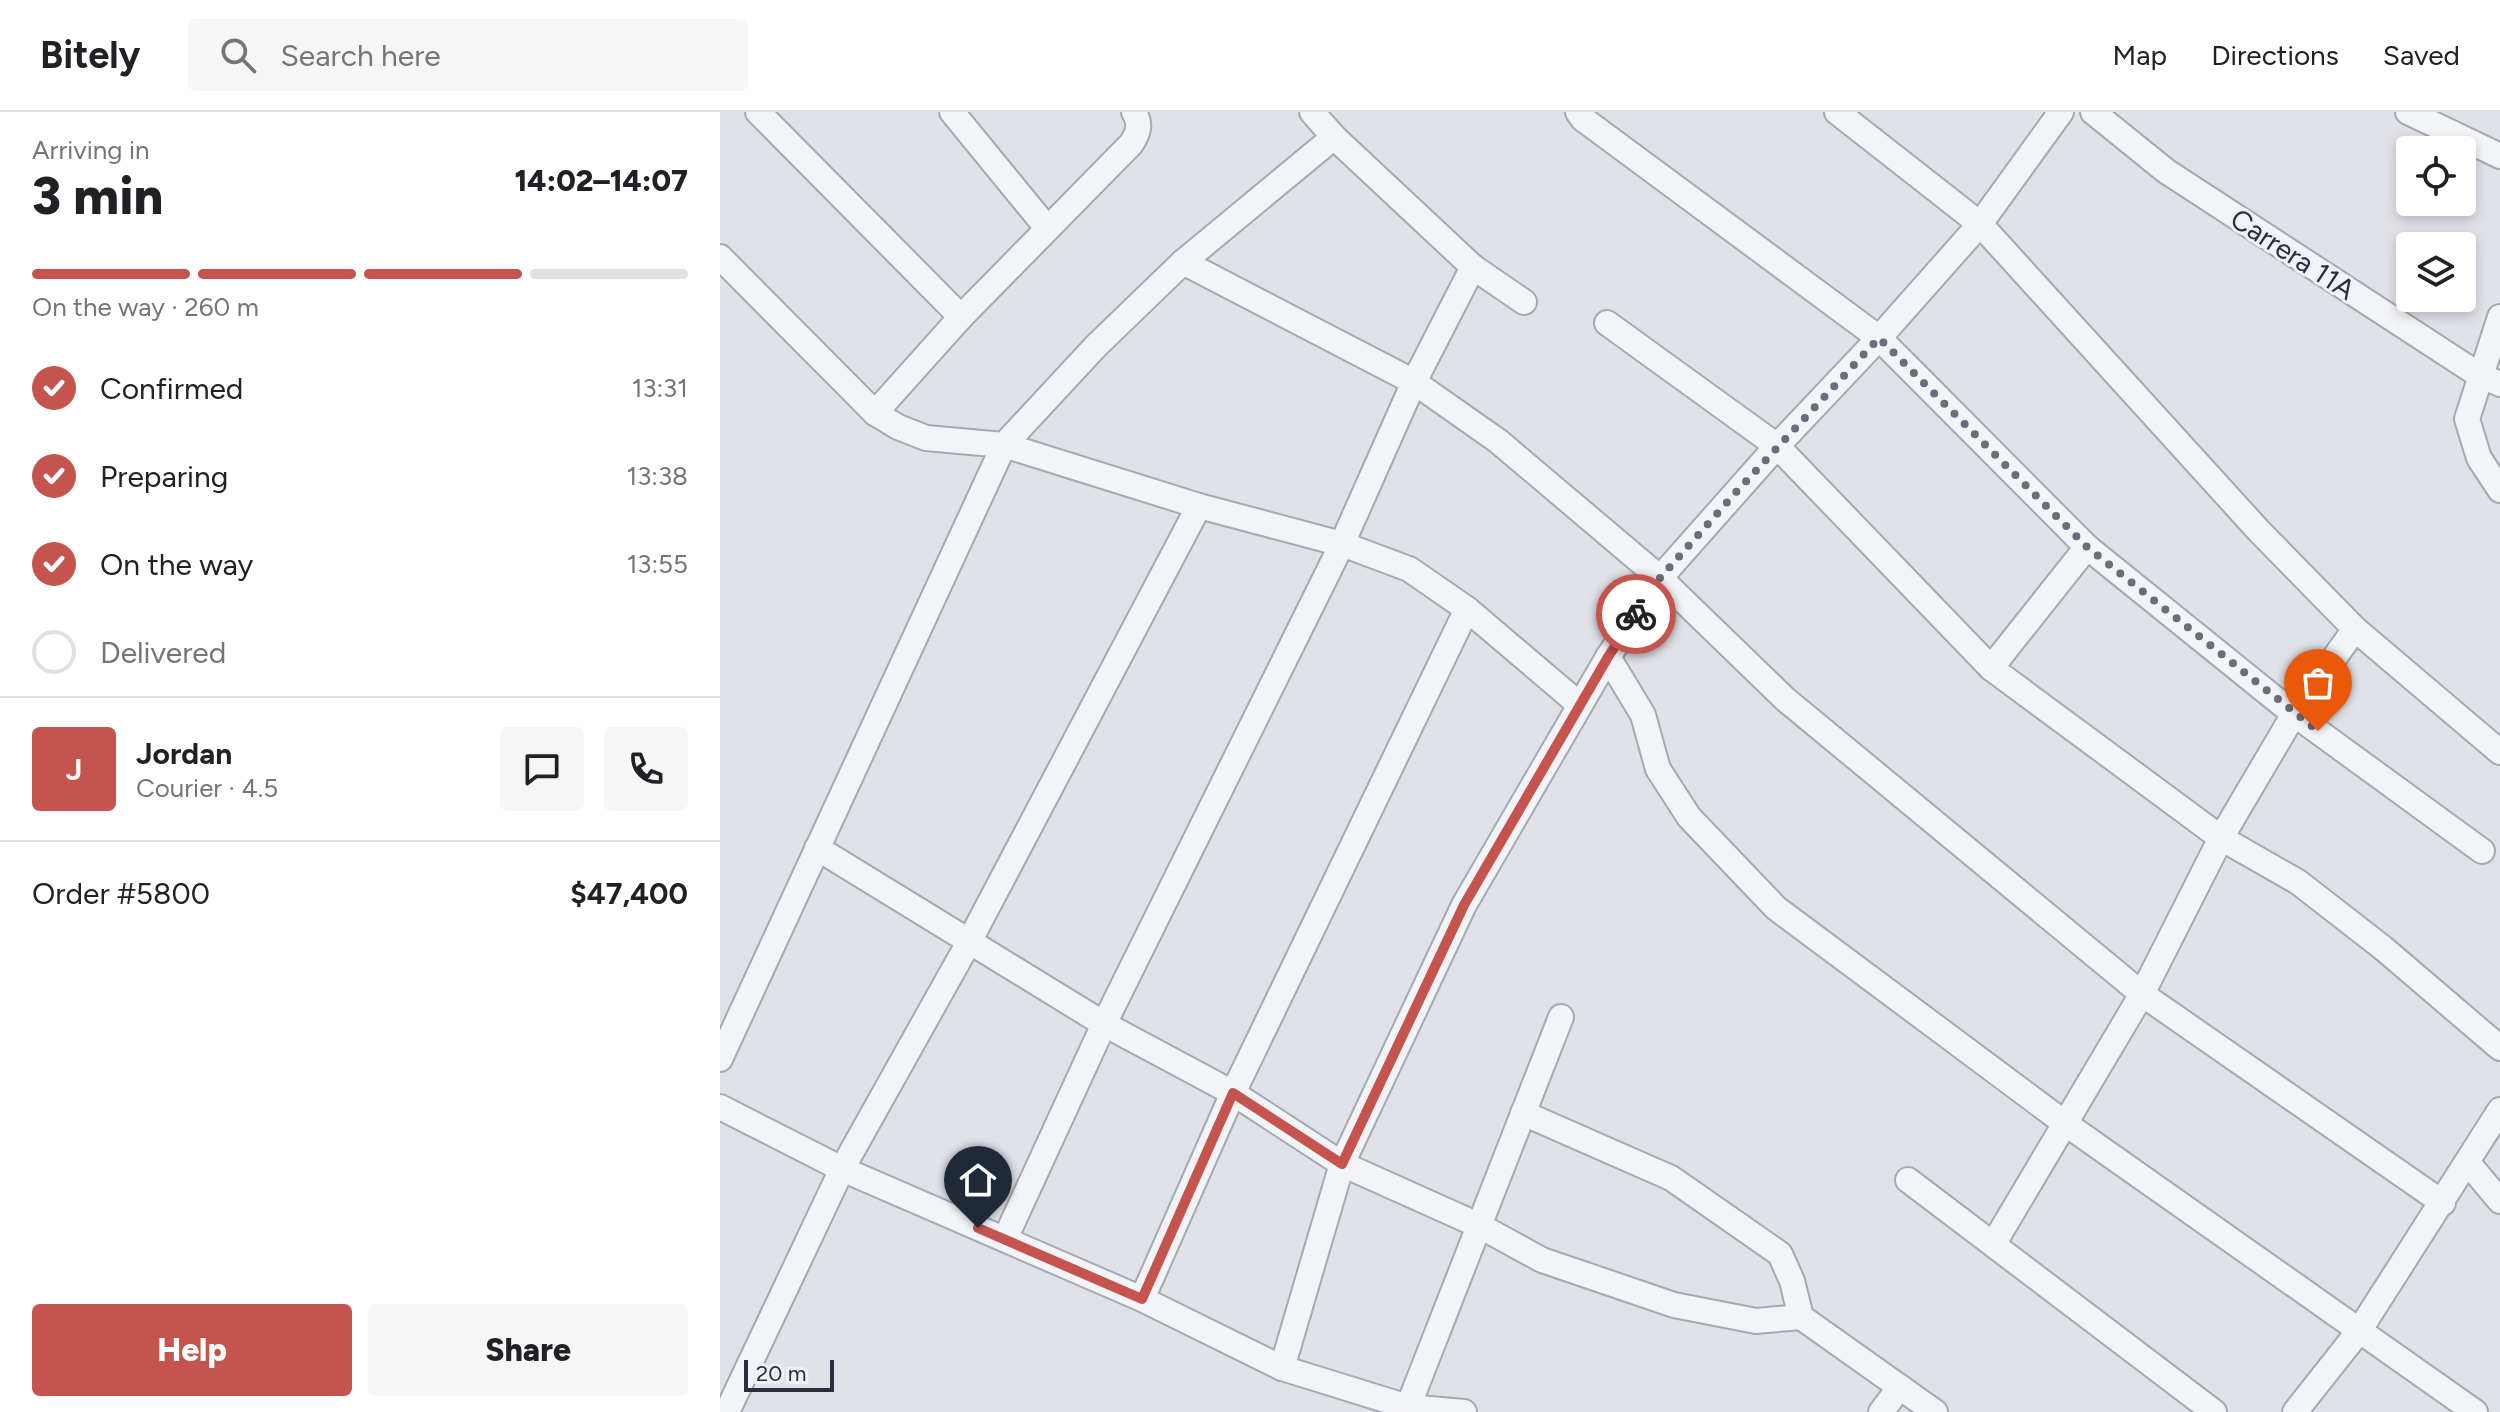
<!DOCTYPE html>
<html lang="en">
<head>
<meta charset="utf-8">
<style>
  body { margin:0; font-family:Figtree,sans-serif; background:#f6f6f6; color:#202124; height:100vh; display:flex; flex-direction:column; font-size:30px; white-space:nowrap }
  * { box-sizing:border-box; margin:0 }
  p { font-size:26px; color:#757577 }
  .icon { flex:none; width:44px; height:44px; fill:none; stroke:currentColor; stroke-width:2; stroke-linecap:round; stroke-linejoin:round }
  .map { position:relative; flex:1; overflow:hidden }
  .side { display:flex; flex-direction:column; background:#fff; width:720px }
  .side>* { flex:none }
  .fabs { position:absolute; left:1676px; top:24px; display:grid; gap:16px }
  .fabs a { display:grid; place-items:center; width:80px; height:80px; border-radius:8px; background:#fff; box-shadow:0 4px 12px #0003; font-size:40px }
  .scale { position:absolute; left:24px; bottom:20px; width:90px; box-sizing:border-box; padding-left:8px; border:4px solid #2a2e3f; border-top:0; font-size:22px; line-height:28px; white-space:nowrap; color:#2a2e3f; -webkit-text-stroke:6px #f0f1f6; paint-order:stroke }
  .pin { position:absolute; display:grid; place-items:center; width:68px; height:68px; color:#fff; margin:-82px -34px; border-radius:50% 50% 50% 0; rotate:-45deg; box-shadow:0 0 8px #0007 }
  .pin .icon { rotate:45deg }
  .courier { position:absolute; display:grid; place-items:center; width:80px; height:80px; margin:-40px; border:6px solid #c5534e; border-radius:50%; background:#fff; color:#222; box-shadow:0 2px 10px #0007 }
  .head em { font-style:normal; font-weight:800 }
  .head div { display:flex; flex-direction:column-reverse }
  .head { display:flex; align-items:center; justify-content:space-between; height:136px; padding:0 32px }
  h1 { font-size:52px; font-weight:800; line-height:60px }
  .bar { display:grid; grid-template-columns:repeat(4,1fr); gap:12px 8px; align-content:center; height:96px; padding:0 32px }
  .bar i { height:10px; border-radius:6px; background:#e0e0e0 }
  .bar .current { background:#c5534e }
  .bar p { grid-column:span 4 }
  .line { display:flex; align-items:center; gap:20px; padding:0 32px; border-top:2px solid #e0e0e0 }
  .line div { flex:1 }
  .round { display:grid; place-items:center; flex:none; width:84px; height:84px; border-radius:8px; background:#f6f6f6 }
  ol { padding:0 32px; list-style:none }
  li { display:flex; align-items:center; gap:24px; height:88px }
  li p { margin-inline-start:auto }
  li .icon { padding:8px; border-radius:50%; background:#c5534e; color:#fff; stroke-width:4 }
  li:last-child { color:#757577 }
  li i { width:44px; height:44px; border:4px solid #e0e0e0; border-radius:50% }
  .cta { display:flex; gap:16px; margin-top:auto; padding:16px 32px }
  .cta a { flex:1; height:92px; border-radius:8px; background:#c5534e; color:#fff; font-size:32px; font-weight:800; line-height:92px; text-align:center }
  .cta a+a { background:#f6f6f6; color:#202124 }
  header { display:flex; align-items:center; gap:48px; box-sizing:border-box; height:112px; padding:0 40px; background:#fff; border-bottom:2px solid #e0e0e0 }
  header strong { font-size:38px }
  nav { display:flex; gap:44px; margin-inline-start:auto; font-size:28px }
  .search { width:560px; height:72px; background:#f6f6f6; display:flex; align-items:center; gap:20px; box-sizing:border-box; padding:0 28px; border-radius:8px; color:#757577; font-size:30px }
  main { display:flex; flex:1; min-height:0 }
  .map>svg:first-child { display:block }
</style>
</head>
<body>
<header>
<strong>Bitely</strong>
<div class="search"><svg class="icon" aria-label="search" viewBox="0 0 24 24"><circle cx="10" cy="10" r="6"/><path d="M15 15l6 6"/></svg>Search here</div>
<nav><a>Map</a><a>Directions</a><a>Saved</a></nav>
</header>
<main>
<section class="side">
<div class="head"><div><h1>3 min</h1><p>Arriving in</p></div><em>14:02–14:07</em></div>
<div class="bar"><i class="current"></i><i class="current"></i><i class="current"></i><i></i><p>On the way · 260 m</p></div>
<ol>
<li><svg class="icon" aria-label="check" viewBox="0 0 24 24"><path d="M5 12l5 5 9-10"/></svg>Confirmed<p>13:31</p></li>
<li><svg class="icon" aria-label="check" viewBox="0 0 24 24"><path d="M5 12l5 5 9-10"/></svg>Preparing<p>13:38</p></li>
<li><svg class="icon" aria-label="check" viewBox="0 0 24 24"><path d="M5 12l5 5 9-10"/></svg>On the way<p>13:55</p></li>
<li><i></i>Delivered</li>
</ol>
<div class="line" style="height:144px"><b class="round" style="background:#c5534e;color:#fff">J</b><div><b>Jordan</b><p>Courier · 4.5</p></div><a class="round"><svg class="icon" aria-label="chat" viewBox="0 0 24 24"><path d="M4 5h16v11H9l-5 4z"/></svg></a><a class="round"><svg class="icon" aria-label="phone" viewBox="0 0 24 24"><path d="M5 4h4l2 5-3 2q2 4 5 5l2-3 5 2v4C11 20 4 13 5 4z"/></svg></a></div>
<div class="line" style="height:104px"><div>Order #5800</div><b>$47,400</b></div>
<div class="cta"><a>Help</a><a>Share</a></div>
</section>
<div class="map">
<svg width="1780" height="1300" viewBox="0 0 1780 1300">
  <rect width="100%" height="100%" fill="#e1e2e8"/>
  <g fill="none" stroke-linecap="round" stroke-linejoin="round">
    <!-- street casing -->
    <g stroke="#a6a8b2" stroke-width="28">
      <g id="street">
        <path d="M38,0L241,205"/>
        <path d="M232,0L327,116"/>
        <path d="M592,0L614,25L753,155L804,190"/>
        <path d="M858,0L863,7L1159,226L1367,435L1574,602L1762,739"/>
        <path d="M1117,0L1260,112L1539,419L1635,517L1780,640"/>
        <path d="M1373,0L1446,59L1759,263L1780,272"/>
        <path d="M1688,0L1780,44"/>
        <path d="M0,145L155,301L178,315L206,326L284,333L479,394L622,432L689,457L747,497L860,593"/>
        <path d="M463,150L694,270L778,329L940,466L1065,587L1422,882L1723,1091"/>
        <path d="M1780,205L1747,307L1759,346L1780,378"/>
        <path d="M887,211L1057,334L1271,556L1501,726L1578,770L1663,836L1780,936"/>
        <path d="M155,301L241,205L411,32C419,20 421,12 414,0"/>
        <path d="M888,545L923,603L938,657L969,705L1056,796L1346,1012L1755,1300"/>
        <path d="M1271,556L1367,435"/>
        <path d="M97,736L384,912L513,981L622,1052L758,1113L822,1148L954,1193L1036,1209L1081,1205L1215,1300"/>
        <path d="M0,947L284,333L376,234L463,150L614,25"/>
        <path d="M0,995L122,1057L422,1187L562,1256L688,1295L744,1300"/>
        <path d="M803,1001L951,1066L1060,1142L1072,1169L1081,1205"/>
        <path d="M1748,1051L1780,1089"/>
        <path d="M1188,1068L1494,1300"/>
        <path d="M285,1127L384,912L622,432L694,270L753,155"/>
        <path d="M1274,1131L1422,882L1501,726L1574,602L1635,517"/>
        <path d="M422,1187L513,981L747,497"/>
        <path d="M562,1256L622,1052L744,793L888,545L940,466L1057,334L1159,226L1260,112L1341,0"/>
        <path d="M688,1295L841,905"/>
        <path d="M7,1300L122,1057L249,830L479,394"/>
        <path d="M1161,1300L1180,1275"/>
        <path d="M1575,1300L1639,1219L1780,998"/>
      </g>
    </g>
    <!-- street -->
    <use href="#street" stroke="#f3f4f7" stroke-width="24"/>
  </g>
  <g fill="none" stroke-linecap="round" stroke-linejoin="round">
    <!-- done -->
    <path stroke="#6a6d7a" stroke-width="8" stroke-dasharray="0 14.4" d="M916,502L940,466L1018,378L1159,226L1367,435L1598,619"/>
    <!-- route -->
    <path stroke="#c5534e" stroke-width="10" d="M258,1116L422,1187L513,981L622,1052L744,793L888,545L916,502"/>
  </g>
  <g text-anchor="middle" stroke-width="6" stroke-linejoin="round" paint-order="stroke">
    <!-- street labels -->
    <g font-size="28" fill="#2a2e3f" stroke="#f0f1f6">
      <text transform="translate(1573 142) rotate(33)" y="10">Carrera 11A</text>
    </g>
  </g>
</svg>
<div class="fabs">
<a><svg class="icon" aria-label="locate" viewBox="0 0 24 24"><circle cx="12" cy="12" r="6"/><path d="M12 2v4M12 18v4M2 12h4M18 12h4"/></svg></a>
<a><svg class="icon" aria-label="layers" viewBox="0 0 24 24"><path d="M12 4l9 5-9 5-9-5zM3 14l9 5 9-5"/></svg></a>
</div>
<div class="scale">20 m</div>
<div class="pin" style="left:1598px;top:619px;background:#ea580c"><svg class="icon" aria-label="bag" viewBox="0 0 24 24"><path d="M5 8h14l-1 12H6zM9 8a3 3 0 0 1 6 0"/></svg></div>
<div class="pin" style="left:258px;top:1116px;background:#1f2937"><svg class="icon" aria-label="home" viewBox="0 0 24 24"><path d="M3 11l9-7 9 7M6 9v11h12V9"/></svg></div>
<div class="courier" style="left:916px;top:502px"><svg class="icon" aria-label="bike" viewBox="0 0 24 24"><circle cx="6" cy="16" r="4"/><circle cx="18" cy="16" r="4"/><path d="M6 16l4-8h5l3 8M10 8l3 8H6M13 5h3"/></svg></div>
</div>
</main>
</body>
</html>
